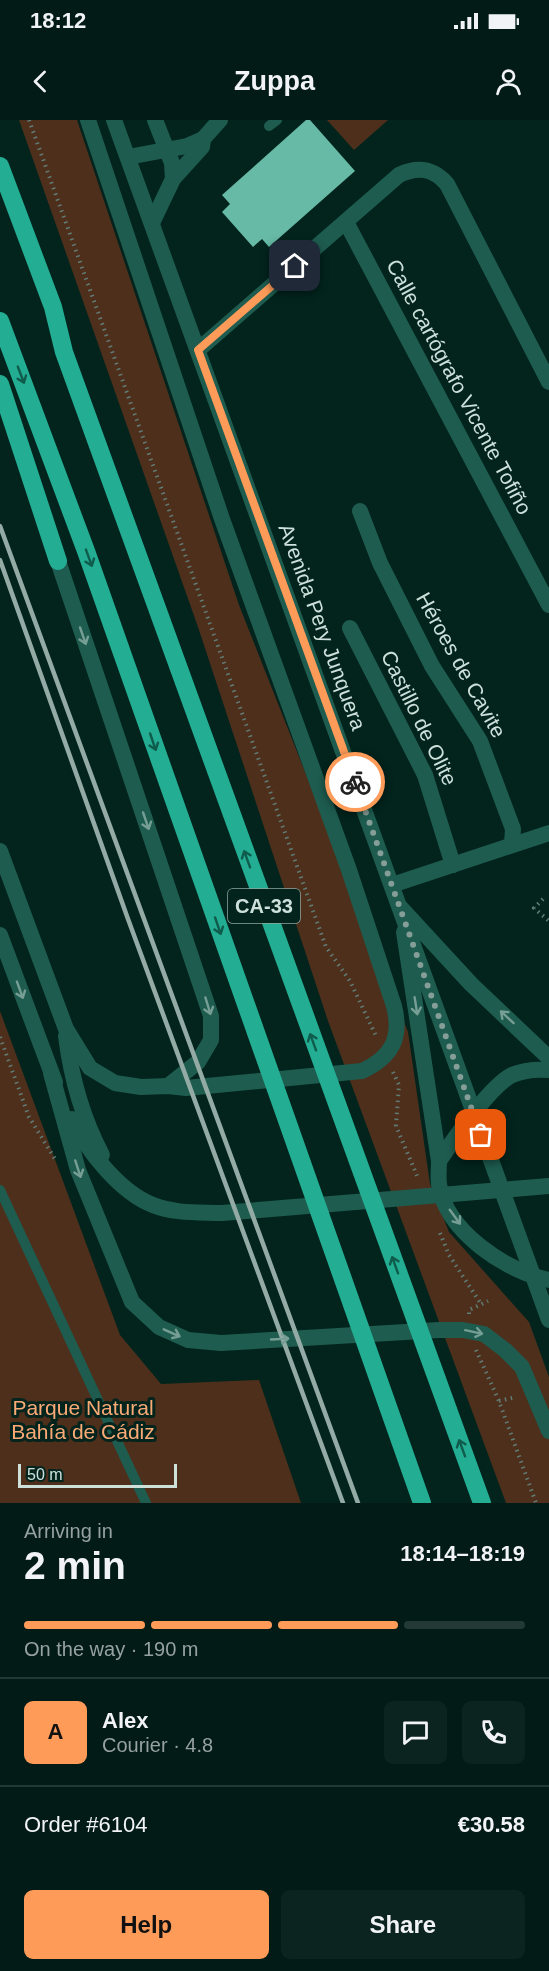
<!DOCTYPE html>
<html lang="en">
<head>
<meta charset="utf-8">
<style>
  body { margin:0; font-family:Helvetica,sans-serif; background:#0c241f; color:#f1f3f6; height:100vh; display:flex; flex-direction:column; font-size:22px; white-space:nowrap }
  * { box-sizing:border-box; margin:0 }
  p { font-size:20px; color:#96a1a1 }
  .icon { flex:none; width:33px; height:33px; fill:none; stroke:currentColor; stroke-width:2; stroke-linecap:round; stroke-linejoin:round }
  .map { position:relative; height:1383px; overflow:hidden }
  .details { display:flex; flex-direction:column; background:#021b16; flex:1 }
  .details>* { flex:none }
  .scale { position:absolute; left:18px; bottom:15px; width:159px; box-sizing:border-box; padding-left:6px; border:3px solid #cde0da; border-top:0; font-size:16px; line-height:21px; white-space:nowrap; color:#cde0da; -webkit-text-stroke:4px #02241d; paint-order:stroke }
  .pin { position:absolute; display:grid; place-items:center; width:51px; height:51px; color:#fff; margin:-26px; border-radius:12px; box-shadow:0 3px 9px #0006 }
  .courier { position:absolute; display:grid; place-items:center; width:60px; height:60px; margin:-30px; border:4px solid #fe9b59; border-radius:50%; background:#fff; color:#222; box-shadow:0 2px 8px #0007 }
  .overview em { font-style:normal; font-weight:800 }
  .overview div { display:flex; flex-direction:column-reverse }
  .overview { display:flex; align-items:center; justify-content:space-between; height:102px; padding:0 24px }
  h1 { font-size:39px; font-weight:800; line-height:45px }
  .bar { display:grid; grid-template-columns:repeat(4,1fr); gap:9px 6px; align-content:center; height:72px; padding:0 24px }
  .bar i { height:8px; border-radius:4px; background:#233935 }
  .bar .active { background:#fe9b59 }
  .bar p { grid-column:span 4 }
  .line { display:flex; align-items:center; gap:15px; padding:0 24px; border-top:2px solid #233935 }
  .line div { flex:1 }
  .round { display:grid; place-items:center; flex:none; width:63px; height:63px; border-radius:9px; background:#0c241f }
  .primary-button { display:flex; gap:12px; margin-top:auto; padding:12px 24px }
  .primary-button a { flex:1; height:69px; border-radius:9px; background:#fe9b59; color:#111; font-size:24px; font-weight:800; line-height:69px; text-align:center }
  .primary-button a+a { background:#0c241f; color:#f1f3f6 }
  .status { display:flex; justify-content:space-between; align-items:center; height:42px; padding:0 30px; background:#021b16; direction:ltr }
  .status svg { height:16px; fill:currentColor }
  header { display:flex; justify-content:space-between; align-items:center; height:78px; padding:0 24px; background:#021b16; font-size:27px; font-weight:800 }
  .map>svg:first-child { display:block }
</style>
</head>
<body>
<div class="status"><b>18:12</b><svg viewBox="0 0 49 12"><path d="M0 12V9h3v3zM5 12V6h3v6zM10 12V3h3v9zM15 12V0h3v12zM26 1h20v11H26zM47 4h2v5h-2z"/></svg></div>
<header><svg class="icon" aria-label="back" viewBox="0 0 24 24"><path d="M15 5l-7 7 7 7"/></svg>Zuppa<svg class="icon" aria-label="person" viewBox="0 0 24 24"><circle cx="12" cy="8" r="4"/><path d="M4 21q1-7 8-7t8 7"/></svg></header>
<div class="map">
<svg width="549" height="1383" viewBox="0 0 549 1383">
  <rect width="100%" height="100%" fill="#02241d"/>
  <!-- green -->
  <g fill="#4e2f1b">
    <path d="M19,0H77L239,485L408,912L430,1064L449,1112L529,1202L549,1257V1383H506L328,901L198,507Z"/>
    <path d="M327,0H388L354,30Z"/>
    <path d="M0,891L120,1215L161,1264L259,1260L301,1383H0Z"/>
  </g>
  <!-- building -->
  <path fill="#67baa6" d="M306,0H310L355,51L269,127L262,119L253,127L222,92L230,84L222,75Z"/>
  <g fill="none" stroke-linecap="round" stroke-linejoin="round">
    <!-- path -->
    <g stroke="#617c75" stroke-width="4" stroke-dasharray="1.5 4.5" stroke-linecap="butt">
      <path d="M29,0L326,827L350,861L377,918"/>
      <path d="M543,779L534,788L549,801"/>
      <path d="M0,917L29,997L55,1039"/>
      <path d="M393,952L399,965L396,1006L418,1058"/>
      <path d="M440,1113L449,1135L481,1184"/>
      <path d="M469,1194V1190L488,1181"/>
      <path d="M476,1230L499,1281L536,1383"/>
      <path d="M499,1281L516,1277"/>
    </g>
    <!-- service -->
    <g stroke="#1e5c4f" stroke-width="10">
      <path d="M269,6L277,0"/>
      <path d="M0,1070L146,1383"/>
    </g>
    <!-- minor -->
    <g stroke="#1e5c4f" stroke-width="16">
      <path d="M155,0L172,43L173,59"/>
      <path d="M128,37L187,26L203,19L220,0"/>
      <path d="M346,102L549,485"/>
      <path d="M152,103L173,59L202,27L203,19"/>
      <path d="M198,230L399,55C418,46 433,48 447,64L549,262"/>
      <path d="M360,391L380,443L432,546L480,621L513,709L512,724"/>
      <path d="M350,508L425,655L453,745"/>
      <path d="M392,765L549,713"/>
      <path d="M400,787L471,864L549,938"/>
      <path d="M404,812L439,1041C439,1048 438,1056 439,1064C445,1111 507,1152 549,1160"/>
      <path d="M439,1041C454,1019 490,966 512,955C524,950 536,949 549,950"/>
    </g>
    <!-- tertiary -->
    <g stroke="#1e5c4f" stroke-width="16">
      <path d="M114,0L549,1200"/>
      <path d="M58,441L211,896V920L198,942L168,966"/>
      <path d="M0,731L66,909L90,948L115,963L141,967L168,966L186,968L362,951C392,937 402,918 394,886L349,750L222,399L88,0"/>
      <path d="M0,815L55,962"/>
      <path d="M66,916C71,956 83,999 102,1035"/>
      <path d="M51,953L78,1050L132,1182L159,1207L188,1220L221,1223L439,1210H463L484,1214L505,1230L522,1247L549,1311"/>
      <path d="M72,999C86,1030 121,1073 153,1085C175,1094 200,1092 222,1093L549,1066"/>
    </g>
    <!-- motorway -->
    <g stroke="#23ad93" stroke-width="18">
      <path d="M0,46L53,187L64,232L482,1383"/>
      <path d="M0,201L86,431L422,1383"/>
      <path d="M0,264L58,441"/>
    </g>
    <!-- rail -->
    <g stroke="#94aba5" stroke-width="4.5">
      <path d="M0,406L358,1383"/>
      <path d="M0,440L128,799L343,1383"/>
    </g>
  </g>
  <!-- one-way arrows -->
  <defs><path id="oneway-shaft" d="M-6 0H5M1.5-3L5.5 0L1.5 3" fill="none" stroke-width="1.6" stroke-linecap="round" stroke-linejoin="round" transform="scale(1.5)"/></defs>
  <g stroke="#0f5b4c">
    <use href="#oneway-shaft" transform="translate(21 255) rotate(69)"/>
    <use href="#oneway-shaft" transform="translate(89 438) rotate(70)"/>
    <use href="#oneway-shaft" transform="translate(153 622) rotate(71)"/>
    <use href="#oneway-shaft" transform="translate(247 739) rotate(-110)"/>
    <use href="#oneway-shaft" transform="translate(218 806) rotate(71)"/>
    <use href="#oneway-shaft" transform="translate(313 922) rotate(-110)"/>
    <use href="#oneway-shaft" transform="translate(395 1145) rotate(-110)"/>
    <use href="#oneway-shaft" transform="translate(462 1328) rotate(-110)"/>
  </g>
  <g stroke="#769e94">
    <use href="#oneway-shaft" transform="translate(83 516) rotate(71)"/>
    <use href="#oneway-shaft" transform="translate(146 701) rotate(71)"/>
    <use href="#oneway-shaft" transform="translate(20 870) rotate(70)"/>
    <use href="#oneway-shaft" transform="translate(208 886) rotate(73)"/>
    <use href="#oneway-shaft" transform="translate(416 886) rotate(81)"/>
    <use href="#oneway-shaft" transform="translate(507 897) rotate(-137)"/>
    <use href="#oneway-shaft" transform="translate(78 1049) rotate(72)"/>
    <use href="#oneway-shaft" transform="translate(455 1097) rotate(54)"/>
    <use href="#oneway-shaft" transform="translate(474 1212) rotate(12)"/>
    <use href="#oneway-shaft" transform="translate(172 1213) rotate(24)"/>
    <use href="#oneway-shaft" transform="translate(280 1219) rotate(-3)"/>
  </g>
  <g fill="none" stroke-linecap="round" stroke-linejoin="round">
    <!-- done -->
    <path stroke="#869e98" stroke-width="6" stroke-dasharray="0 10.8" d="M355,662L481,1015"/>
    <!-- route -->
    <path stroke="#fe9b59" stroke-width="8" d="M295,146L198,230L355,662"/>
  </g>
  <g text-anchor="middle" stroke-width="6" stroke-linejoin="round" paint-order="stroke">
    <!-- shield labels -->
    <rect fill="#02241d" stroke="#90a8a1" stroke-width="1.5" x="228" y="769" width="72" height="34" rx="4.5"/>
    <g font-size="20" font-weight="bold" fill="#cde0da">
      <text x="264" y="793">CA-33</text>
    </g>
    <!-- street labels -->
    <g font-size="21" fill="#cde0da" stroke="#02241d">
      <text transform="translate(459 267) rotate(62)" y="7">Calle cartógrafo Vicente Tofiño</text>
      <text transform="translate(322 507) rotate(70)" y="7">Avenida Pery Junquera</text>
      <text transform="translate(461 545) rotate(61)" y="7">Héroes de Cavite</text>
      <text transform="translate(419 598) rotate(64)" y="7">Castillo de Olite</text>
    </g>
    <!-- park labels -->
    <g font-size="21" fill="#fbaa76" stroke="#02241d">
      <text x="83" y="1295">Parque Natural<tspan x="83" dy="24">Bahía de Cádiz</tspan></text>
    </g>
  </g>
</svg>
<div class="scale">50 m</div>
<div class="pin" style="left:481px;top:1015px;background:#ea580c"><svg class="icon" aria-label="bag" viewBox="0 0 24 24"><path d="M5 8h14l-1 12H6zM9 8a3 3 0 0 1 6 0"/></svg></div>
<div class="pin" style="left:295px;top:146px;background:#1f2937"><svg class="icon" aria-label="home" viewBox="0 0 24 24"><path d="M3 11l9-7 9 7M6 9v11h12V9"/></svg></div>
<div class="courier" style="left:355px;top:662px"><svg class="icon" aria-label="bike" viewBox="0 0 24 24"><circle cx="6" cy="16" r="4"/><circle cx="18" cy="16" r="4"/><path d="M6 16l4-8h5l3 8M10 8l3 8H6M13 5h3"/></svg></div>
</div>
<section class="details">
<div class="overview"><div><h1>2 min</h1><p>Arriving in</p></div><em>18:14–18:19</em></div>
<div class="bar"><i class="active"></i><i class="active"></i><i class="active"></i><i></i><p>On the way · 190 m</p></div>
<div class="line" style="height:108px"><b class="round" style="background:#fe9b59;color:#111">A</b><div><b>Alex</b><p>Courier · 4.8</p></div><a class="round"><svg class="icon" aria-label="chat" viewBox="0 0 24 24"><path d="M4 5h16v11H9l-5 4z"/></svg></a><a class="round"><svg class="icon" aria-label="phone" viewBox="0 0 24 24"><path d="M5 4h4l2 5-3 2q2 4 5 5l2-3 5 2v4C11 20 4 13 5 4z"/></svg></a></div>
<div class="line" style="height:78px"><div>Order #6104</div><b>€30.58</b></div>
<div class="primary-button"><a>Help</a><a>Share</a></div>
</section>
</body>
</html>
